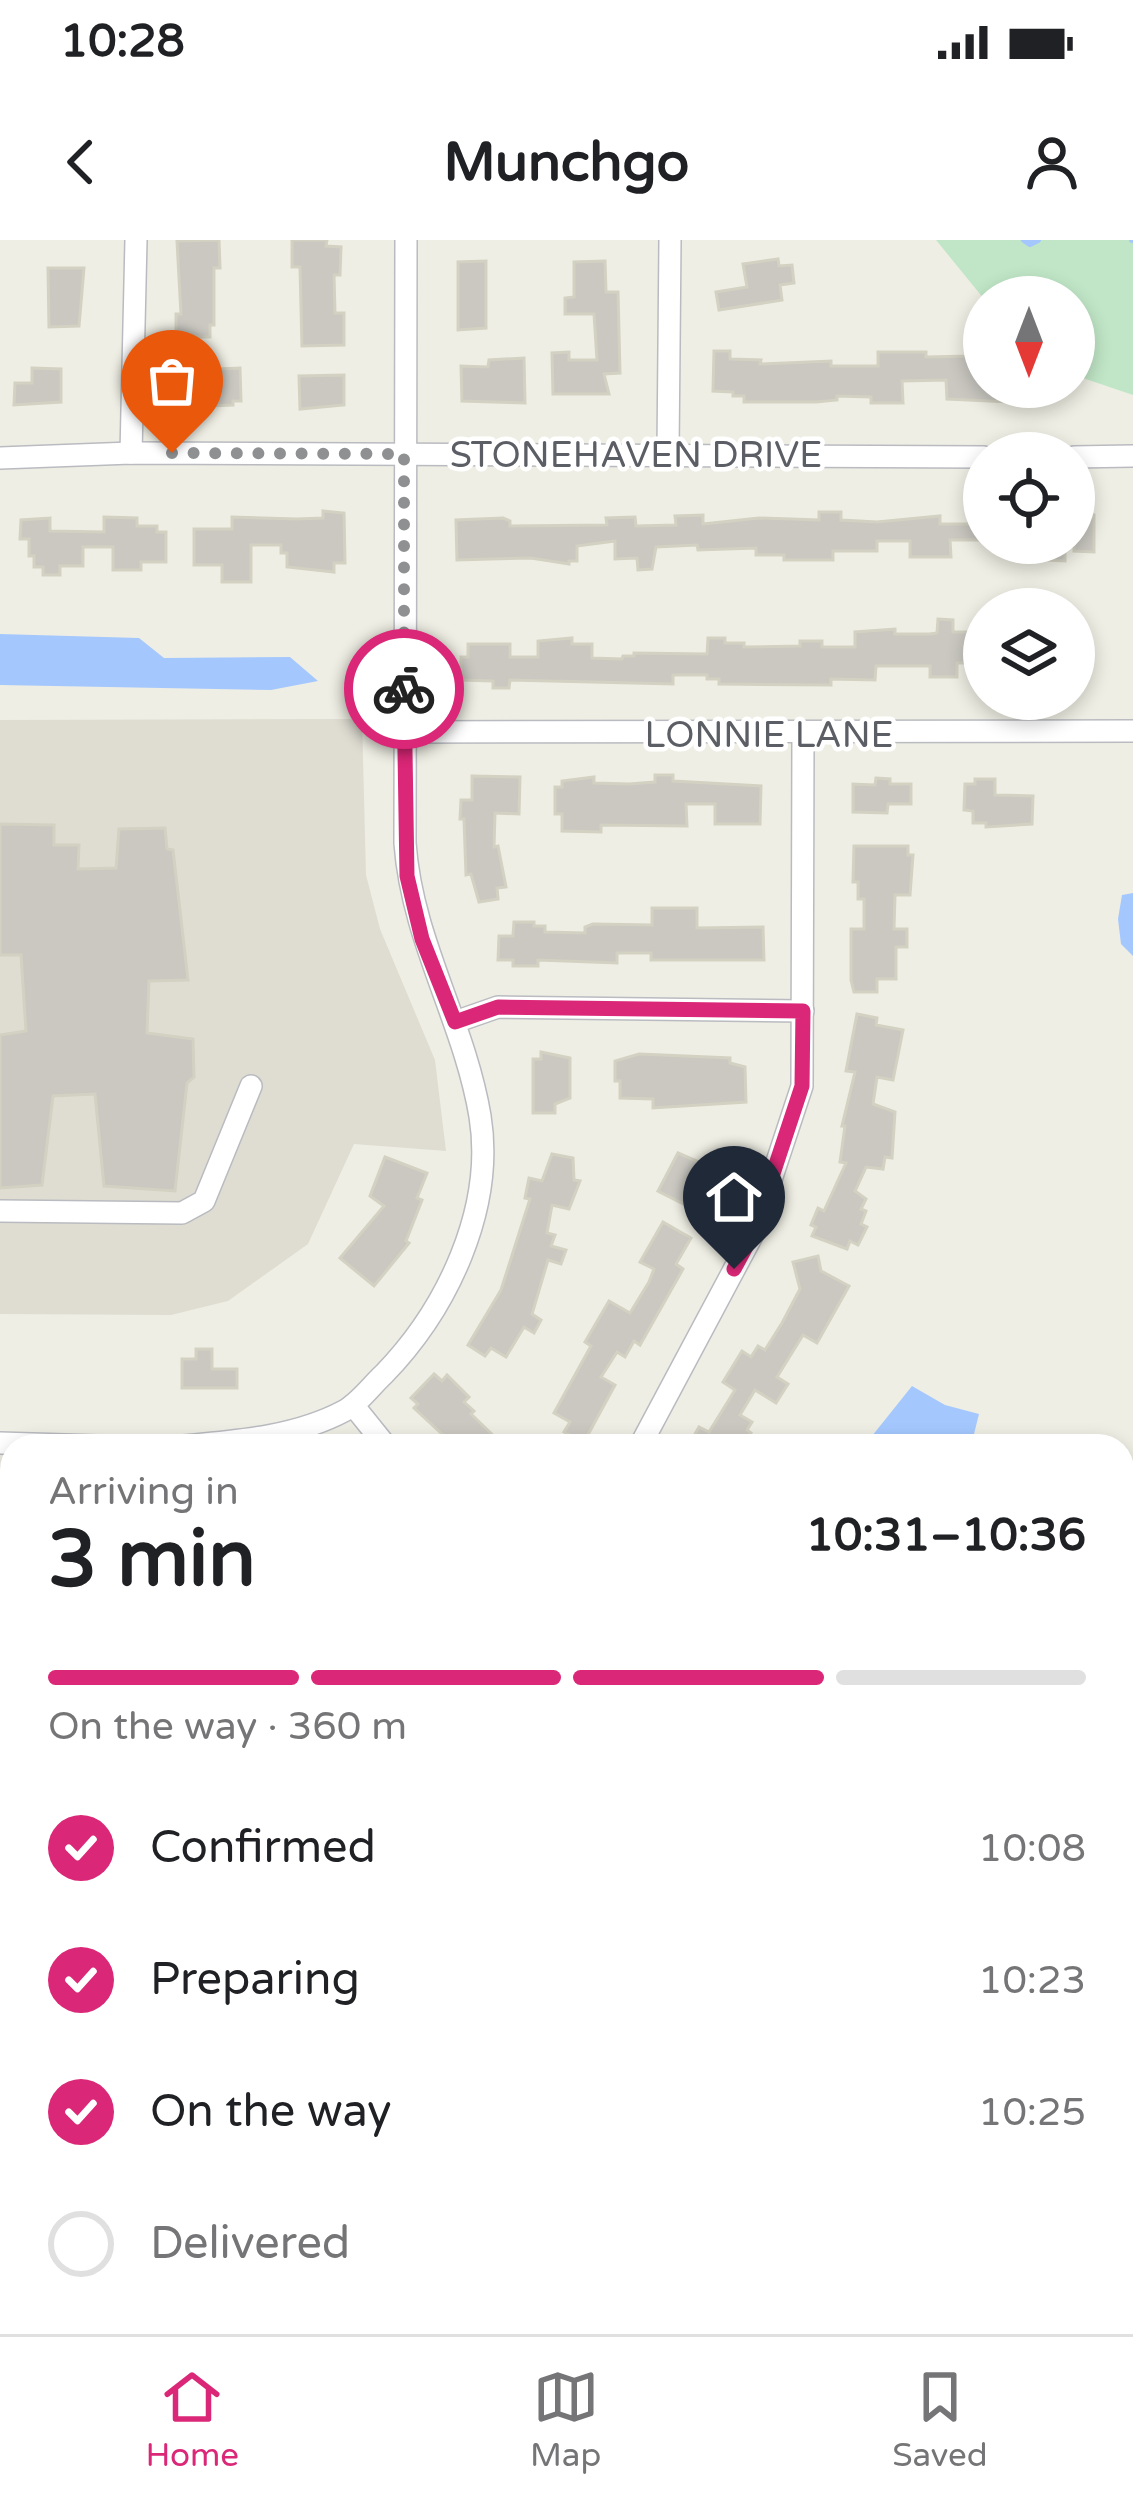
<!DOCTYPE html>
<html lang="en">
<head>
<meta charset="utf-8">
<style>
  body { margin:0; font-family:"Varela Round",sans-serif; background:#f6f6f6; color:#202124; height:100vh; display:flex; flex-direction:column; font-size:45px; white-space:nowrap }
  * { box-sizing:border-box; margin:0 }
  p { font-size:39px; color:#757577 }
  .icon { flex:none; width:66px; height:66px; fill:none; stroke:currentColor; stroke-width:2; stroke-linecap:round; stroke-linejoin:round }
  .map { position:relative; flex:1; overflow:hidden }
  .drawer { position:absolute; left:0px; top:1194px; width:1134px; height:900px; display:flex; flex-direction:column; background:#fff; border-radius:36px 36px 0 0; box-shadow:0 6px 18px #0003 }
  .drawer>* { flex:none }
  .needle { width:78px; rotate:180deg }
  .fabs { position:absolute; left:963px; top:36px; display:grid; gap:24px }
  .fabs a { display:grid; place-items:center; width:132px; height:132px; border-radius:50%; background:#fff; box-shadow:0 6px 18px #0003; font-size:60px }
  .pin { position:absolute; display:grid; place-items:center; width:102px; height:102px; color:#fff; margin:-123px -51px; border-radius:50% 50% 50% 0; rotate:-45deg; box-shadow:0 0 12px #0007 }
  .pin .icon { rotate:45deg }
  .courier { position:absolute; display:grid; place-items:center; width:120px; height:120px; margin:-60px; border:9px solid #db2777; border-radius:50%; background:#fff; color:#222; box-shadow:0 3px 15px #0007 }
  .headline em { font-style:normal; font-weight:700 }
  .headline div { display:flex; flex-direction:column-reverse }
  .headline { display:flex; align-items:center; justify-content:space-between; height:204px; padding:0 48px }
  h1 { font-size:78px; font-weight:700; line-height:90px }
  .bar { display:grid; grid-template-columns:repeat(4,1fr); gap:18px 12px; align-content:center; height:144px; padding:0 48px }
  .bar i { height:15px; border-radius:9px; background:#e0e0e0 }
  .bar .on { background:#db2777 }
  .bar p { grid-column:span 4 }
  ol { padding:0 48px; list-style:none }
  li { display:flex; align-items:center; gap:36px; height:132px }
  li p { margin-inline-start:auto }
  li .icon { padding:12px; border-radius:50%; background:#db2777; color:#fff; stroke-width:4 }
  li:last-child { color:#757577 }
  li i { width:66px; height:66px; border:6px solid #e0e0e0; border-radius:50% }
  .status { display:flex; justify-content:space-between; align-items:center; height:84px; padding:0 60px; background:#fff; direction:ltr }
  .status svg { height:33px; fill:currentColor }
  header { display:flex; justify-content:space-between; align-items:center; height:156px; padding:0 48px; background:#fff; font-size:54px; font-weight:700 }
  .dock { display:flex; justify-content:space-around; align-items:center; height:168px; border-top:3px solid #e0e0e0; background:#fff; font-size:33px; color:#757577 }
  .dock a { display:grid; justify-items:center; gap:6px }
  .dock .on { color:#db2777 }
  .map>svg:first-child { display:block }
</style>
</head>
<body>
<div class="status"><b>10:28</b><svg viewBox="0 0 49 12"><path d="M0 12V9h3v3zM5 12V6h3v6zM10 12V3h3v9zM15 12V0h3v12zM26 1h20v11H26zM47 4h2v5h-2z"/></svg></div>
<header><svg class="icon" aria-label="back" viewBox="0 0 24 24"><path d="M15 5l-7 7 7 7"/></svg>Munchgo<svg class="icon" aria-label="person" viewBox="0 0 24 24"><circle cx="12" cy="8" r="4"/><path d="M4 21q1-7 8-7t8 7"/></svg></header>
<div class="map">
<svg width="1133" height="2094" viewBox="0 0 1133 2094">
  <rect width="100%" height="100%" fill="#efeee4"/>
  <!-- education -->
  <path fill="#dfddd2" d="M362,479L366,635L380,689L435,820L446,911L354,904L308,1004L228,1061L171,1075L0,1074V480Z"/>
  <!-- green -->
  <g fill="#c1e6c7">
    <path d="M936,0H1133V155L1074,135V57L984,59Z"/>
    <path d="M1133,1280V1491L1122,1496V1285Z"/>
    <path d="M10,1719L12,2082H798L792,2094H10Z"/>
  </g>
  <!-- water -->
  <g fill="#a4c8fe">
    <path d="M0,394L139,398L164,418L290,417L318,441L271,450L0,445Z"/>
    <path d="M1133,653V716L1121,704L1118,679L1122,655Z"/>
    <path d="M912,1146L945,1165L979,1174L971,1206H864Z"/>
  </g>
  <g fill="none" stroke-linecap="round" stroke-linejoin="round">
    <!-- stream -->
    <g stroke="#a4c8fe" stroke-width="6">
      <path d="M1024,0L1030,4L1038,0"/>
      <path d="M1132,0H1133"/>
      <path d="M1122,1361L1133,1336"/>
      <path d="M742,2094L753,2082"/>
    </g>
  </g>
  <!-- building -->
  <g fill="#cac8c1" stroke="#d3d1c2" stroke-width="3">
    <path d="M219,0L220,28H214V85H210V97H176V74H181L177,1Z"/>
    <path d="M292,0H327L326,6L341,7L340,35H334L335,73H344V105L302,106L300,27H292Z"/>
    <path d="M778,19L779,26L792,25L794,43L780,45L782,60L719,70L716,52L747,47L743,24Z"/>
    <path d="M486,21V88L458,90V22Z"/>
    <path d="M605,21L606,52H618L620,133L604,134L609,154H553L552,113L569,112V120H597L594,74H565V58L574,57V22Z"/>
    <path d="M48,28H84L79,86L49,87Z"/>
    <path d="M984,106V147H1010V162L947,159L946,140L902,141L903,163H871V157L837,156V160L816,162H744V156H733V152L713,151L714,111H730V119L761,120L760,124L831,121V126H878V112H926V117L970,116V107Z"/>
    <path d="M524,118L525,163L462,161L461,126L488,127L489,120Z"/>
    <path d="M32,128L61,129V162L14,165L15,143H32Z"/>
    <path d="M240,128L241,161H233V165L183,167L182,140H193L192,130Z"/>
    <path d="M344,135V165L300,169L299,136Z"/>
    <path d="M323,271L344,273L345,323H334V332L287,327V313H281V305H251V342H222V325H194V289H232V277L297,279L323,278Z"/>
    <path d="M819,272H841V280L877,282L940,276V284H969V278H984V300H950L951,317H910V301H877V311H833V320H784V315H756V308L698,310L697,305L656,307L652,329L638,330L637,318L615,319V301L577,306V321H569V324L531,318L457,320L456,280L503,278L510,281V286L607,285L606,278L635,277L636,286L676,285L675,276L703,275V284L759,278L819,280Z"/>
    <path d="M1074,275H1094V312L1074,311Z"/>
    <path d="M104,277L137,278V286H157V292H166V322H141V330H113V307H83V326H60V335H43V327H34V316H29V299H20L21,280L50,278V291L104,292Z"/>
    <path d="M1049,303H1065V321L1049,320Z"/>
    <path d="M938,379L953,380V392H974V423H957V437H930V426H876L875,440L831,439V445L719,444V439H707V435H673V444L510,440L509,448H493V441L461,440V417H468V404H510V417H538V401L572,398V404H592V418L622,419L623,416H634V413L707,414L708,398H725V403H744V407L800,406V401H822V407H855V392L895,389V394H930L937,393Z"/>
    <path d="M655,535H673V541L761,546L760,584H715V564H686L687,586L601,585V592L562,591V574H555V547H562V541L594,537V543L629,544L655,542Z"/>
    <path d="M472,536L520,537L519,574L495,573L494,607L498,606L506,647L497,648L498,659L479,662L471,634L466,635L464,579H460L461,560H472Z"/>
    <path d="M876,538L890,539V544H911V564H888L887,573L853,572V544L875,545Z"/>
    <path d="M975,539H995V555L1033,556L1032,584L986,587V583H973V571L964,570L965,544H975Z"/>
    <path d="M0,584L54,585V605H79L78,629L116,628L119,589L165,588L167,609L173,610L188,740L149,741L147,793L193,799L194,837L187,843L175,951L104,946L95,854L53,856L42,945L0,948V795L26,791L21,715H0Z"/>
    <path d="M854,606H908V615H913L910,655H895L894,689H907V707H896V739H877V752H854L851,740V689H864V659H858V642H853Z"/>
    <path d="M652,668H697V688L763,687L764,720H651V713H617V723L538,720V726H513V720H498L499,696H513L514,682H534V686H545V692L585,693V687L593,684L652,685Z"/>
    <path d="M857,774L877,778L876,785L903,790L893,840L877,837L873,864L895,872L892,918L885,917L883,929L866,927L855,951L866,959L861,969L866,971L861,984L867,987L858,1005L850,1001L847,1009L812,996L816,987L811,985L818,968L824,971L846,923L840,922L845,886H842L855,832L846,831Z"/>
    <path d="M541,812L570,818V858L555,864V873H533V819H541Z"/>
    <path d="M639,814L730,818V823L745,827L746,862L653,868V859L620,858V841H615V821Z"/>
    <path d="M678,913L729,935L719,956L726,959L715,980L658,951Z"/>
    <path d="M552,914L573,918L574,940L580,941L569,969L552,965L547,993L555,995L551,1006L566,1010L561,1024L548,1020L532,1074L541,1080L534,1093L524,1087L506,1117L491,1108L485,1116L468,1105L501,1050L530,959L525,958L529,938L542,941Z"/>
    <path d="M385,917L427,933L417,958L422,960L406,1001L409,1003L374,1046L340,1018L384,966L370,956Z"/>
    <path d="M663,982L691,998L676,1024L683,1029L640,1105L634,1101L625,1117L617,1112L601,1137L615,1145L584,1202L564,1192L570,1182L554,1173L591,1106L585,1102L609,1061L630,1073L649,1042L654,1029L640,1022Z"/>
    <path d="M818,1016L821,1031L849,1046L817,1103L803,1095L777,1137L788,1144L776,1163L755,1150L740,1175L752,1182L747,1190L751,1193L743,1206H688L699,1187L709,1192L735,1150L723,1142L742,1111L751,1117L758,1106L765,1110L782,1083L800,1049L793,1022Z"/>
    <path d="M196,1109H212V1129H237V1148H182V1119H196Z"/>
    <path d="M434,1134L442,1141L447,1135L469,1157L464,1162L474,1171L471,1174L504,1206H455L414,1168L418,1164L411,1158Z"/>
  </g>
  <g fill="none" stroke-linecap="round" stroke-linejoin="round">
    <!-- minor casing -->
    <g stroke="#b9bbc0" stroke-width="24">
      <g id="minor">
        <path d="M668,212L670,0"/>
        <path d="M131,213L136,0"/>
        <path d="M1074,217L1133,216"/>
        <path d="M0,218L131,213L984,217"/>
        <path d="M405,492L1133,491"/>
        <path d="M455,782L498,767L803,771"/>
        <path d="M0,971L182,973L204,961L251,846"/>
        <path d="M353,1165L386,1206"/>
        <path d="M0,1203L98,1206"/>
        <path d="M183,1206C237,1201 295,1197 344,1171C359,1163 371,1146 384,1134C447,1069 495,969 480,876C464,781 412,701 405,603L406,0"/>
        <path d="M640,1206L753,994L802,846L803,495"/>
      </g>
    </g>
    <!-- minor -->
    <use href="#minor" stroke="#fff" stroke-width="21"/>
  </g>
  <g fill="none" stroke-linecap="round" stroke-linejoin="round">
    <!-- done -->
    <path stroke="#8f9091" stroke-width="12" stroke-dasharray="0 21.6" d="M172,213L404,214V449"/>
    <!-- route -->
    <path stroke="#db2777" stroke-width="15" d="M404,449L407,636L422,699L455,782L498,767L803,771L802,846L753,994L734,1029"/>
  </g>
  <g text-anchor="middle" stroke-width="9" stroke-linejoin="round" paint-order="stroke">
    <!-- street labels -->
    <g font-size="36" fill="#5c5e65" stroke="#fff">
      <text x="636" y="227">STONEHAVEN DRIVE</text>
      <text x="769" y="507">LONNIE LANE</text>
    </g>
  </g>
</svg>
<div class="fabs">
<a><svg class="needle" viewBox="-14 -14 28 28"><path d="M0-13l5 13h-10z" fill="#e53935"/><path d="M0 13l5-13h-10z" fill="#757577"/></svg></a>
<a><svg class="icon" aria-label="locate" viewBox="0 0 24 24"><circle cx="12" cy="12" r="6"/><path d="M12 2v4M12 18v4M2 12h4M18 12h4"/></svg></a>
<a><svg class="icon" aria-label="layers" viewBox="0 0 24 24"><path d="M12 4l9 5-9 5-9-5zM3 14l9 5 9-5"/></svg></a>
</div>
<div class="pin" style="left:172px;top:213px;background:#ea580c"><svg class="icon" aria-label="bag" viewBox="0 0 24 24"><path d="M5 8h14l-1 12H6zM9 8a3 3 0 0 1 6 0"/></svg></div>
<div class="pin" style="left:734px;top:1029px;background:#1f2937"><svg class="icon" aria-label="home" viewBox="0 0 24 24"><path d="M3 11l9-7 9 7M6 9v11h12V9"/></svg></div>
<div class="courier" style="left:404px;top:449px"><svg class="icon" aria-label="bike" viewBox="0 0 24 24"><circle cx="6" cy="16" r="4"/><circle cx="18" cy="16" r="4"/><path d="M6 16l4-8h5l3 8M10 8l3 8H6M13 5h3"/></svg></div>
<section class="drawer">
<div class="headline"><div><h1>3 min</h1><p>Arriving in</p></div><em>10:31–10:36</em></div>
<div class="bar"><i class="on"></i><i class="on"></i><i class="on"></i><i></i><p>On the way · 360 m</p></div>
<ol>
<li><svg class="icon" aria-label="check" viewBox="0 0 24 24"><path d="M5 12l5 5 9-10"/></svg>Confirmed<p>10:08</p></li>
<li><svg class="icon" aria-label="check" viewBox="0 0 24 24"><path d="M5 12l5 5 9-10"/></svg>Preparing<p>10:23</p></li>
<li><svg class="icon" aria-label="check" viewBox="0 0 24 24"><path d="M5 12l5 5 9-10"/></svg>On the way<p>10:25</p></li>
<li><i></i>Delivered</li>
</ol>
</section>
</div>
<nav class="dock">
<a class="on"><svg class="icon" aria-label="home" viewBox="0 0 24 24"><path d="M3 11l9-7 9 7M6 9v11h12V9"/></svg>Home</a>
<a><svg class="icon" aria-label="map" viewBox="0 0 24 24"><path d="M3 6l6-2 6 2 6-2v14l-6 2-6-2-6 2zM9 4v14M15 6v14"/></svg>Map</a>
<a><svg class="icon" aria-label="saved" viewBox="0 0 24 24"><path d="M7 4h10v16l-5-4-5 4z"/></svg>Saved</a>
</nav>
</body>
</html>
